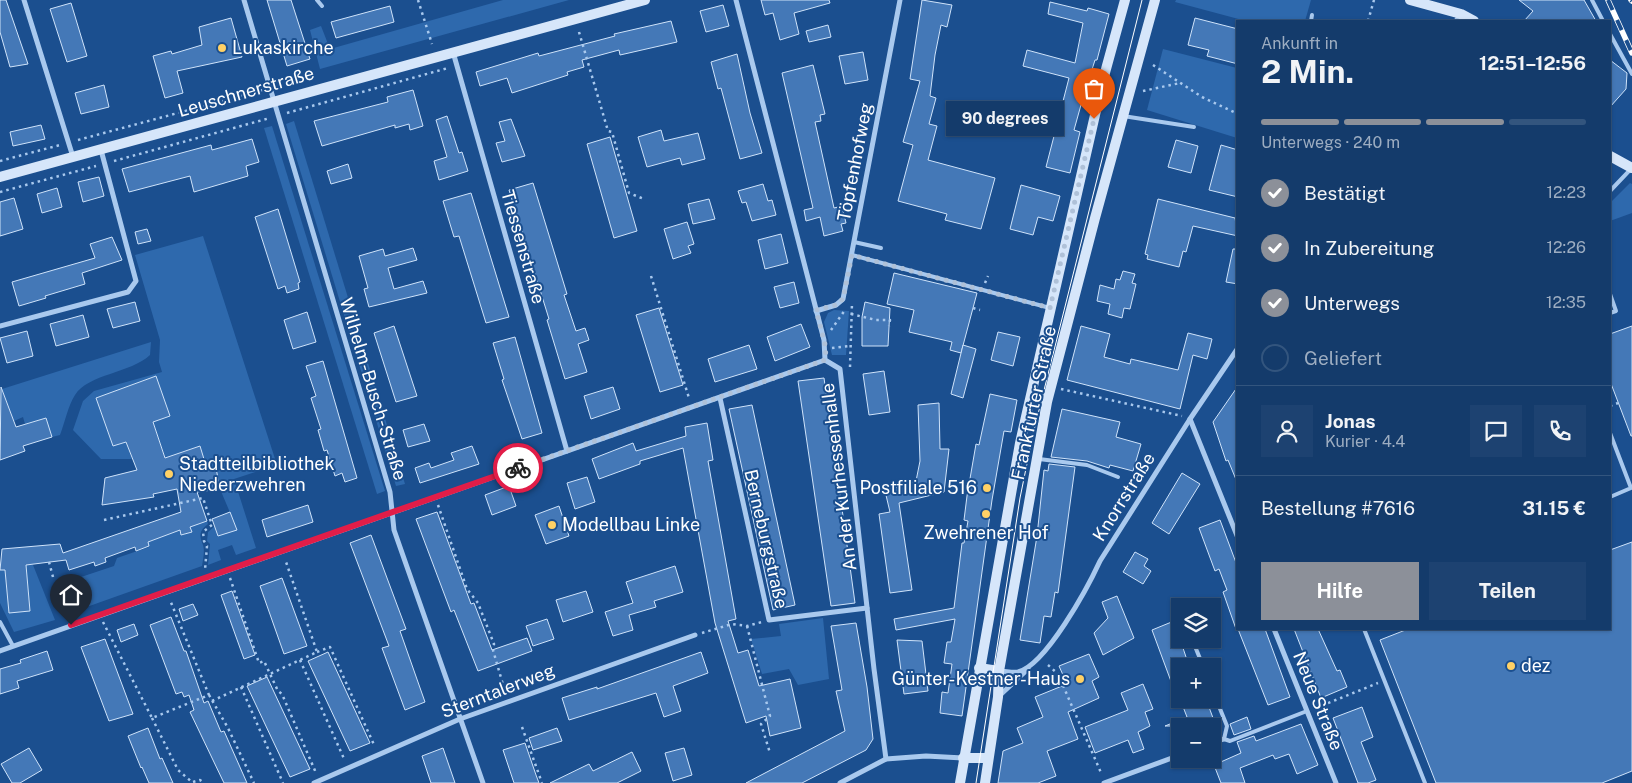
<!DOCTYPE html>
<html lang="de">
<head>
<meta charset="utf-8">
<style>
  body { margin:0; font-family:"Public Sans",sans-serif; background:#1d4271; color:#f1f3f6; height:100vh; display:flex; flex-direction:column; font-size:19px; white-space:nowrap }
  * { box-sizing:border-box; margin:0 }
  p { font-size:16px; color:#9dadc1 }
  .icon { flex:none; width:28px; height:28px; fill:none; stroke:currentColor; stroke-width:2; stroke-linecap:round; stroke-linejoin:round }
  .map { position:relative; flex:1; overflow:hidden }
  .drawer { position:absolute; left:1236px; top:20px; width:375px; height:610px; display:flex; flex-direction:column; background:#143b6b; border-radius:0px; box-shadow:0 1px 4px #0004,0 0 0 1px #33557e }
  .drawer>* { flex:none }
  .buttons { position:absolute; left:1171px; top:598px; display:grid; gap:10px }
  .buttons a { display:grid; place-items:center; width:50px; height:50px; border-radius:0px; background:#143b6b; box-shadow:0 1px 4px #0004,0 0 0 1px #33557e; font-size:25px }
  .pin { position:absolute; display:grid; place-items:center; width:42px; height:42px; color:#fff; margin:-51px -21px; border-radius:50% 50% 50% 0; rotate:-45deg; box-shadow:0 0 5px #0007 }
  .pin .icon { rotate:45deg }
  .courier { position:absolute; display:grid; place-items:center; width:50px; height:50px; margin:-25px; border:4px solid #e11d48; border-radius:50%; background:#fff; color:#222; box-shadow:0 1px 6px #0007 }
  .bubble { position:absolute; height:35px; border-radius:0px; background:#143b6b; box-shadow:0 1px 4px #0004,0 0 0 1px #33557e; font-size:16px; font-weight:700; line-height:35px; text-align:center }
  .headline em { font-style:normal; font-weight:700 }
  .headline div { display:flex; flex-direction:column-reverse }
  .headline { display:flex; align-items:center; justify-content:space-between; height:85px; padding:0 25px }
  h1 { font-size:32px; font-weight:700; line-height:38px }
  .bar { display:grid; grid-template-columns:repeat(4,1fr); gap:8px 5px; align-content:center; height:60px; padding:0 25px }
  .bar i { height:6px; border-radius:4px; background:#33557e }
  .bar .selected { background:#8c9099 }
  .bar p { grid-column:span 4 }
  .line { display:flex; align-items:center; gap:12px; padding:0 25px; border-top:1px solid #33557e }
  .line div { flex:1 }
  .round { display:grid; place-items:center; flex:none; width:52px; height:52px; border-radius:0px; background:#1d4271 }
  ol { padding:0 25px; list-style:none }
  li { display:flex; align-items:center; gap:15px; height:55px }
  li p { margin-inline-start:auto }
  li .icon { padding:5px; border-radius:50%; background:#8c9099; color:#fff; stroke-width:4 }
  li:last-child { color:#9dadc1 }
  li i { width:28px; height:28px; border:2px solid #33557e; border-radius:50% }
  .primary-button { display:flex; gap:10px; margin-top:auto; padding:10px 25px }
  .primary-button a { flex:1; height:58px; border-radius:0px; background:#8c9099; color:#fff; font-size:20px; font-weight:700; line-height:58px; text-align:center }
  .primary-button a+a { background:#1d4271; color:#f1f3f6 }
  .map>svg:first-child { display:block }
</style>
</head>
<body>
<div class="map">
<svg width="1632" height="783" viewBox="0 0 1632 783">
  <rect width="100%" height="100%" fill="#1b4f8f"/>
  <!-- green -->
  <g fill="#2e69ad">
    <path d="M503,0H569L320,69L310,30L321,26L330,49Z"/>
    <path d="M1176,0H1311L1305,21H1246L1175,2Z"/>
    <path d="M1163,49L1237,68V138L1147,110Z"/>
    <path d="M294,121L405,484L396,486L286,124Z"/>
    <path d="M272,126L385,491L377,494L264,128Z"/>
    <path d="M1630,183L1632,184V213L1610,221V203Z"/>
    <path d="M203,236L277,465L234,479L256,548L236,555L232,545L218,550L221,560L208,565L210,544L207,541L208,532L215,526L219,536L237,529L220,489L216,468L200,470L206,465L200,446L173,455L174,468H169L153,422L170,416L156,376L96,398L113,446L126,442L132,459H101L73,430L83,401L94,391L162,372L159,362L160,340L135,255Z"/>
    <path d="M834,310L849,311L846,355H832L824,322L828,313Z"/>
    <path d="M151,342L150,355C131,373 88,374 75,395C68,406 65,422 60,435L52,437L46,418L25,424L23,417L14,421L2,389Z"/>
    <path d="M207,521L208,524C199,531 199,535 203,545C205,551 203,560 202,566L81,609L72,580L114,566L117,558L149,547L148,542L180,530L182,535L192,532L190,527Z"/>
    <path d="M26,565H33L55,620L14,632L0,603V570H5L9,612L30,611Z"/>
    <path d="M823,618L829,679L798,685L789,669L762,674L751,639L781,636L779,624Z"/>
  </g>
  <!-- building -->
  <g fill="#4478b7" stroke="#cfe3fa">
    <path d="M0,0H6L28,64L10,67L0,32Z"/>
    <path d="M267,0H291L310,59L287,66Z"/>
    <path d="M761,0H829L830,3L794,13L799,34L780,40L773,13L765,15Z"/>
    <path d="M922,0L952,5L947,27L941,25L935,55L930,96L936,98L929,124L937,126L928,160L995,178L981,229L945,220L947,214L898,201L913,145L903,142L920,81L910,79Z"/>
    <path d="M1519,0H1584L1596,21H1524L1533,11Z"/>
    <path d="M1050,2L1087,11L1088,8L1109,14L1097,60H1095L1090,76H1089L1074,130L1080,132L1070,173L1046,167L1069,78L1023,66L1027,50L1075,63L1083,23L1048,14Z"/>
    <path d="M71,3L87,56L67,62L50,9Z"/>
    <path d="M723,5L729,26L706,32L700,11Z"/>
    <path d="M390,6L394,22L336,38L331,22Z"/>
    <path d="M231,18L242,57L177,71L183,93L165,98L153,56L171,51L172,54L202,45L199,27Z"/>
    <path d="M1195,18L1238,29V64L1207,56L1209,50L1188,45Z"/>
    <path d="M671,21L677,42L620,55L619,50L582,60L584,67L567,72L568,75L512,93L507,78L480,86L476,72L538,53L539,56L615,36L614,34Z"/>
    <path d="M828,25L831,37L809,42L806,31Z"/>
    <path d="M863,52L868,80L845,84L839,56Z"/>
    <path d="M737,54L750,113L762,153L740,159L721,88L718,89L711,62Z"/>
    <path d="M1610,60L1627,73L1626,89L1610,107Z"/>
    <path d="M813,65L825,114L820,115L821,121L815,122L834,208L842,206L846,223L841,224L843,231L824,236L820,217L806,221L804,210L813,208L782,73Z"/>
    <path d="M104,85L109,107L81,114L75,93Z"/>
    <path d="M413,90L423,126L410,130L409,124L395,128V125L322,146L314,121L388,102L387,97Z"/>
    <path d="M447,116L459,153L462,152L468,171L439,180L434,161L447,157L436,120Z"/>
    <path d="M511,119L525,156L502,162L496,143L505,141L499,122Z"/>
    <path d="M41,125L45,139L13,146L10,132Z"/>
    <path d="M661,130L664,141L698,133L705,159L682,165L680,158L647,167L638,137Z"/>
    <path d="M610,137L637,231L614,238L587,144Z"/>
    <path d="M252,139L259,162L246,166L248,176L194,192L190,176L129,192L122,169L211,145L212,150Z"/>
    <path d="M1176,140L1198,146L1191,173L1168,167Z"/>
    <path d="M1221,145L1238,150V197L1209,190Z"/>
    <path d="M348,164L352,178L331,184L327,171Z"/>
    <path d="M99,177L104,196L83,202L78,182Z"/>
    <path d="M533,183L567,294L564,295L576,331L585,328L589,340L578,344L587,372L565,379L547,320L549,319L509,190Z"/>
    <path d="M763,184L768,201L772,200L776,215L752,221L746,202L742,203L738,191Z"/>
    <path d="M1021,185L1060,196L1053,221L1038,217L1033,235L1010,229Z"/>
    <path d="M57,188L62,207L42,213L37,194Z"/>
    <path d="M471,193L509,317L486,323L459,236L454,237L443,201Z"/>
    <path d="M14,198L23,229L0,236V202Z"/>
    <path d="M709,199L715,219L693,224L688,204Z"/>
    <path d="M1158,199L1235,218L1238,236L1193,226L1186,252L1183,251L1179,267L1147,259L1148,255L1145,254Z"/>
    <path d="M278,209L300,282L298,283L299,289L287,293L285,286L278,289L255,217Z"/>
    <path d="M687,222L694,244L688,246L691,253L673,259L664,229Z"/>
    <path d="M147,229L151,241L138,244L135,232Z"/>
    <path d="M781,234L788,263L765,269L758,240Z"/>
    <path d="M112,237L122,260L82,273L85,284L45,296L46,298L19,306L12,282L95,258L90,244Z"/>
    <path d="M413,248L417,260L388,268L394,289L423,281L427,293L369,307L364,289L368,288L359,256L383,249L385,256Z"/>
    <path d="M1233,249H1238V284L1226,282Z"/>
    <path d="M1123,271L1135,274L1132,283L1136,284L1130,309L1124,308L1122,318L1108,314L1110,304L1097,301L1100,285L1114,289L1116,279L1120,280Z"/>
    <path d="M894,273L977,293L961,353L950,350L952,342L909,332L914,310L887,304Z"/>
    <path d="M794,282L799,303L780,308L774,287Z"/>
    <path d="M135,302L140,321L113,328L107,309Z"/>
    <path d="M865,302L890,308L888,346H862V317Z"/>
    <path d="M659,308L683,385L660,392L636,315Z"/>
    <path d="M307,312L316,342L293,349L284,320Z"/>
    <path d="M83,315L89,337L56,346L50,324Z"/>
    <path d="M801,324L810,347L775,361L767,337Z"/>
    <path d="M394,326L417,396L396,402L374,333Z"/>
    <path d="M1081,326L1110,334L1104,357L1130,364L1131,359L1178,370L1188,333L1212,339L1207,359L1193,355L1180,409L1067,380Z"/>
    <path d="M1632,326V436H1631L1610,381V334Z"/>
    <path d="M27,331L33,356L7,363L0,338Z"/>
    <path d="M998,332L1020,337L1013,366L991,360Z"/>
    <path d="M515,337L542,433L522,439L502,380L504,379L493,343Z"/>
    <path d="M749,345L757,369L715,382L708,359Z"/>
    <path d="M963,345L976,349L963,398L951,394Z"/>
    <path d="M323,361L357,478L345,482L342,473L335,476L327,450L324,451L318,430L321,429L311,398L316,396L306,366Z"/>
    <path d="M884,371L890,412L869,415L863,374Z"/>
    <path d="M156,376L170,416L153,422L165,458L200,446L207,469L216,468L220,489L197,492L207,521L190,527L192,532L181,535L180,530L148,542L149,546L136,551L135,547L105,558L106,562L95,566L94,562L69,570L66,560L26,565L30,611L9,613L5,570H0L2,549L60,544L63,553L181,512L177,489L153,494L154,497L102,505L105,478L137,470L126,442L113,446L96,398Z"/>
    <path d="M824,378L855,603L831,606L798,381Z"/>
    <path d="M1238,386V482H1237L1228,460L1226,461L1213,422Z"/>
    <path d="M1,387L16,427L46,418L52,437L23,446L25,451L0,460Z"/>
    <path d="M613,387L620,409L591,419L584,396Z"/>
    <path d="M990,394L1017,400L1011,432L1004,431L992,500L962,716L940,713L942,692L948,693L952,664L944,663L947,642H951L955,619L896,630L894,619L954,608L962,543H964L968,521L964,520L967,496L976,444L979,445Z"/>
    <path d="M939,403L940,449H949L944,492L899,503L912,590L890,593L879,514L890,512L885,491L916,481L920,461L918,405Z"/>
    <path d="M752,405L795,605L773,610L729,409Z"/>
    <path d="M1062,409L1120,422L1116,437L1141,444L1133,471L1110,465L1109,468L1087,461L1051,457Z"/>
    <path d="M707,423L713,460L708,461L736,619L728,621L738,653L748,650L759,686L790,679L801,728L770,736L766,716L746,723L715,623L683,448L640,461V464L599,479L592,459L633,443L636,451L686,436L685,427Z"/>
    <path d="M424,424L430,441L408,447L403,430Z"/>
    <path d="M472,446L479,464L420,483L415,468L429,463L431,468L454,460L451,453Z"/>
    <path d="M1049,464L1075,467L1058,593L1055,592L1051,617L1044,616L1040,643L1020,640L1037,536L1044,470L1048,471Z"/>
    <path d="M1182,473L1200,484L1169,534L1152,523Z"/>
    <path d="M587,477L595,502L575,509L567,483Z"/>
    <path d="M509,486L516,506L492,515L485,495Z"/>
    <path d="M308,505L313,522L267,537L262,520Z"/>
    <path d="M559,506L569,536L546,544L535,515Z"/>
    <path d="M230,512L237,530L218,536L212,519Z"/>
    <path d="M437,512L471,604L474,603L492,650L527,638L532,651L478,671L454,610L451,612L416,519Z"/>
    <path d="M1220,520L1238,568L1236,629L1223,592L1227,590L1219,569L1215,571L1199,528Z"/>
    <path d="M371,535L406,629L400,631L425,702L405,710L382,648L389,646L350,543Z"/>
    <path d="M1632,542V771L1602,783H1436L1380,640L1408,629H1610V550Z"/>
    <path d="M1135,552L1148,559L1144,566L1151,571L1143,584L1123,572Z"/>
    <path d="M675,566L683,592L654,601L656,607L629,615L633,630L613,636L605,612L633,603L626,582Z"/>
    <path d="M282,578L307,646L284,654L260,586Z"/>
    <path d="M232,591L255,655L244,659L221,595Z"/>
    <path d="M586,591L593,612L563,622L556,600Z"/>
    <path d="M1117,596L1134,638L1103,655L1094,633L1108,618L1102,602Z"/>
    <path d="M193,604L198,615L183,621L179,609Z"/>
    <path d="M171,617L184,651H186L204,703L208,701L221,732L224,731L247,783H224L190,712L194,710L189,695L184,697L182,692L176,694L150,625Z"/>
    <path d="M547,619L554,639L533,646L526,626Z"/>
    <path d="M1174,621L1189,666H1180L1179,703L1152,630Z"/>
    <path d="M856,623L867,687L873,739L866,750L802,783H746L845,731L836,691L842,690L831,626Z"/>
    <path d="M134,624L138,635L121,642L117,630Z"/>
    <path d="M1238,629H1265L1290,697L1268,705Z"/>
    <path d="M1294,629H1318L1337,671L1340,670L1347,687L1321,698Z"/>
    <path d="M105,639L133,714L109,721L81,647Z"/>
    <path d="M897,640L922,641L928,691L904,694Z"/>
    <path d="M47,651L53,670L17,681L19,688L0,694V669L21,663L20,660Z"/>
    <path d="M328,652L370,743L350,751L308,661Z"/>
    <path d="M701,652L708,673L673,686L681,711L664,717L656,693L569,720L562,698L597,687V689Z"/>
    <path d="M1089,654L1099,677L1092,681L1099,698L1068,712L1078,739L1047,751L1056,776L1038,783H998L1003,751L1023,743L1017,728L1043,717L1035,697L1067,684L1059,666Z"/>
    <path d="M267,677L310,769L290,777L247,686Z"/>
    <path d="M1143,684L1153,709L1145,712L1150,726L1138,732L1144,749L1133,753L1128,740L1095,753L1085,727L1128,710L1121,693Z"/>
    <path d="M1180,699H1206L1213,718L1192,726H1165L1187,717Z"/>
    <path d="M1362,707L1373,737L1361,742L1376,780L1368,783H1358L1333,718Z"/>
    <path d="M1247,717L1251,729L1234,735L1230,724Z"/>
    <path d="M1301,724L1318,765L1297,774L1289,754L1275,759L1273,755L1240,768L1245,783H1221L1214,765L1241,753L1237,742L1254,736L1256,741Z"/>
    <path d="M148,728L160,759L162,758L173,783H149L142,767L141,768L128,736Z"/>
    <path d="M557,728L562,741L533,750L529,738Z"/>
    <path d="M525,743L536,775L539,783H514L503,750Z"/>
    <path d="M29,748L42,770L20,783H12L1,764Z"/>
    <path d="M443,748L455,783H431L422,756Z"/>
    <path d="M684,748L692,775L673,781L665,753Z"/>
    <path d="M632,752L641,771L617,783H550L589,764L593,771Z"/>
  </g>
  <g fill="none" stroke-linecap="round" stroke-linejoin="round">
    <!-- path -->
    <g stroke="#a9c9ee" stroke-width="2.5" stroke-dasharray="2.5 4" stroke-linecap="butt">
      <path d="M418,0L432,44"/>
      <path d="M1368,21L1374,0"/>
      <path d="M579,32L608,131L612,132L629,193L644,199"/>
      <path d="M1153,65L1202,97L1238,114"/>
      <path d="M1143,91L1180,83"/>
      <path d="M287,113L448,68"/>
      <path d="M78,140L263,90"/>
      <path d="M0,161L60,145"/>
      <path d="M114,161L270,118"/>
      <path d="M0,192L96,166"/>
      <path d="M651,276L689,398"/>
      <path d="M985,283L988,276"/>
      <path d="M973,308L980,310"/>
      <path d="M851,314L876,320H890L889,326"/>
      <path d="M831,330L845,310"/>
      <path d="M832,348L850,346"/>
      <path d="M850,367L852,303"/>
      <path d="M1061,389L1182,416"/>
      <path d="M1610,406L1618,403"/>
      <path d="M438,505L467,589L478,603L494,644L493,650L506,695"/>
      <path d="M104,520L203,498L212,525L203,532L204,541L207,546L205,570"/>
      <path d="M49,562L53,577"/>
      <path d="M230,578L259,663L264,661L278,691L282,694L316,773"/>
      <path d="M103,622L152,718L209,695L170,600"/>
      <path d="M747,626L770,716L761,724L770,753"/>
      <path d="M702,633L732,624L747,626L762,622"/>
      <path d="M317,652L330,647L375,747"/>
      <path d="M300,660L345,761"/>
      <path d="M1048,665L1058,674L1102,775"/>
      <path d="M241,687L283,783"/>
      <path d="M209,695L228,728L254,783"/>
      <path d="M212,701L317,652L285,559"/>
      <path d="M1316,708L1378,683"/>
      <path d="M152,718L178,770L193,783"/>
      <path d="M522,727L542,783"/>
      <path d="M193,782L200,780L204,783"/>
    </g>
    <!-- lane -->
    <g stroke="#a9c9ee" stroke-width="4">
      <path d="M317,0L322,6"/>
      <path d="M1592,0L1603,21"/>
      <path d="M1311,21L1312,15"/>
      <path d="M1610,34L1632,74"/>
      <path d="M1123,116L1194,127"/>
      <path d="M1610,191L1631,169"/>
      <path d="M854,242L881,248"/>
      <path d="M852,255L1050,308"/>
      <path d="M1610,294L1616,311L1610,313"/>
      <path d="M1610,433L1631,488L1610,497"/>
      <path d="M1039,459L1087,465L1118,477"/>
      <path d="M0,622L13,646"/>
      <path d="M1364,629L1425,783"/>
      <path d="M1192,639L1203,666"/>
      <path d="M1212,689L1227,726L1224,739L1230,741L1307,711"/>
    </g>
    <!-- street -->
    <g stroke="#a9c9ee" stroke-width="5">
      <path d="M24,0L73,157"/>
      <path d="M244,0L390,492L394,530L483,783"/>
      <path d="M736,0L824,340L825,360L840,369L874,669L886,759"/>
      <path d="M1456,21L1461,14"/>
      <path d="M453,52L567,451"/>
      <path d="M816,311L836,305L843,299L900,0"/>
      <path d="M0,326L128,292L136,281L101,150"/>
      <path d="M720,398L769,620L867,608"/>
      <path d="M1190,419L1238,538"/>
      <path d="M1274,629L1336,783"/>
      <path d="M0,651L825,360"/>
      <path d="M999,671C1005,671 1013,673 1018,672C1046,665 1088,587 1100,561L1190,419L1238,348"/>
      <path d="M998,697L1028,669"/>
      <path d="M1212,743L1224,739"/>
      <path d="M314,783L460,719L695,635"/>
      <path d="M840,783L886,759L926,756L963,758"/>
      <path d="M1104,783L1180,755"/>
    </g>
    <!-- secondary -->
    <g stroke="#d6e6fa" stroke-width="10">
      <path d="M1410,0L1461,14L1474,21"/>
      <path d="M1610,156L1632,168"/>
      <path d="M0,177L645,0"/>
      <path d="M979,668L999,671"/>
      <path d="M963,758H988"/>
      <path d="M960,783L1020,443L1103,80L1125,0"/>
      <path d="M985,783L998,697L999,671L1047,402L1095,218L1155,0"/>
    </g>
    <!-- tram -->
    <path stroke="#fff" stroke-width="1" d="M976,783L1020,498L1033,434L1142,0"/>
    <!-- rail casing -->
    <g stroke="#fff" stroke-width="5.5">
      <g id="rail">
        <path d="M1608,0L1632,53"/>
        <path d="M1631,0L1632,1"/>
      </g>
    </g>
    <!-- rail -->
    <use href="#rail" stroke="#1b4f8f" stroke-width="4" stroke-dasharray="11" stroke-linecap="butt"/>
  </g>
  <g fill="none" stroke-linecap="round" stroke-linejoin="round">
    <!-- done -->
    <path stroke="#afc1d8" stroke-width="5" stroke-dasharray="0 9" d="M518,468L825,360L826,348L816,310L836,305L843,299L852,255L1050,308L1094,119"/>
    <!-- route -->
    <path stroke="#e11d48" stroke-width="6" d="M71,625L518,468"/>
  </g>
  <!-- markers -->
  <g fill="#ffd166" stroke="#1b4f8f" stroke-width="2">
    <circle cx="222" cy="48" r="5"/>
    <circle cx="169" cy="474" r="5"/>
    <circle cx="987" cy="488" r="5"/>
    <circle cx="986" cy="514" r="5"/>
    <circle cx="552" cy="525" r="5"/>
    <circle cx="1511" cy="666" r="5"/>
    <circle cx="1080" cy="679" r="5"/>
  </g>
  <g text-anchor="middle" stroke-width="4" stroke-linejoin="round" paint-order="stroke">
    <!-- poi labels -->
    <g font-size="18" fill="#fff" stroke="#1b4f8f" text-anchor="start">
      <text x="232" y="54">Lukaskirche</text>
      <text x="179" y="470">Stadtteilbibliothek<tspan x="179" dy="21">Niederzwehren</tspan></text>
      <text x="977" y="494" text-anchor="end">Postfiliale 516</text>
      <text x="562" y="531">Modellbau Linke</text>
      <text x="986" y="539" text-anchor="middle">Zwehrener Hof</text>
      <text x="1521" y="672">dez</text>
      <text x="1070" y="685" text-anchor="end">Günter-Kestner-Haus</text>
    </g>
    <!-- street labels -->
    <g font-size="18" fill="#fff" stroke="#1b4f8f">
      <text transform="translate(246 92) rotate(-16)" y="6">Leuschnerstraße</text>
      <text transform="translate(855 162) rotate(-79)" y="6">Töpfenhofweg</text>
      <text transform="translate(523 247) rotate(74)" y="6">Tiessenstraße</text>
      <text transform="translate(373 389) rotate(73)" y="6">Wilhelm-Busch-Straße</text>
      <text transform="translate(1034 403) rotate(-78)" y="6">Frankfurter Straße</text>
      <text transform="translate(839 477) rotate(-97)" y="6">An der Kurhessenhalle</text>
      <text transform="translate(1124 497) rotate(-58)" y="6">Knorrstraße</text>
      <text transform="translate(766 539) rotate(77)" y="6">Berneburgstraße</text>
      <text transform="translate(498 691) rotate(-21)" y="6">Sterntalerweg</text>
      <text transform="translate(1318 701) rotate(68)" y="6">Neue Straße</text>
    </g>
  </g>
</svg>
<div class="buttons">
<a><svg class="icon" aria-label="layers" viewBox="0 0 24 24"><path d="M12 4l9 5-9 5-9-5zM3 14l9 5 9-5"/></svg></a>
<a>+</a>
<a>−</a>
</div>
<div class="pin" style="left:1094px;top:119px;background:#ea580c"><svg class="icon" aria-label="bag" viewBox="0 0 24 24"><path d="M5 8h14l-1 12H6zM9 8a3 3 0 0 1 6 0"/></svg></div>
<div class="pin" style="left:71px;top:625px;background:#1f2937"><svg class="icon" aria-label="home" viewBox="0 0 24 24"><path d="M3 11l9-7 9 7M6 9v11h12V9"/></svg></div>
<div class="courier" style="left:518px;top:468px"><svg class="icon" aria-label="bike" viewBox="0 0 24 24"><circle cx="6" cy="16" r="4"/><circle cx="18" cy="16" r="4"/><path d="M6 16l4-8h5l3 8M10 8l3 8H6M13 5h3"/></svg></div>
<div class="bubble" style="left:946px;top:101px;width:118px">90 degrees</div>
<section class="drawer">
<div class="headline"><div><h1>2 Min.</h1><p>Ankunft in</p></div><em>12:51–12:56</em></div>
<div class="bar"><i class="selected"></i><i class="selected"></i><i class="selected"></i><i></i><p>Unterwegs · 240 m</p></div>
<ol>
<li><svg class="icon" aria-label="check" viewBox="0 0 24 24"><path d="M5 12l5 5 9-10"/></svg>Bestätigt<p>12:23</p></li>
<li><svg class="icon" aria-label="check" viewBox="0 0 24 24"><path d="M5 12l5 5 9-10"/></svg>In Zubereitung<p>12:26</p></li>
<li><svg class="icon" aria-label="check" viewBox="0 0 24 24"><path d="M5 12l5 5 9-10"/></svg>Unterwegs<p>12:35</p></li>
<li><i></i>Geliefert</li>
</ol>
<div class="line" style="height:90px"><a class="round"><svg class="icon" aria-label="person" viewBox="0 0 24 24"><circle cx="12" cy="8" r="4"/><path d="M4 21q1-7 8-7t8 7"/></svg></a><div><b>Jonas</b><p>Kurier · 4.4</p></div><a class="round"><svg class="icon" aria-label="chat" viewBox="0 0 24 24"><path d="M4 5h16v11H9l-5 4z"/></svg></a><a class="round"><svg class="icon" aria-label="phone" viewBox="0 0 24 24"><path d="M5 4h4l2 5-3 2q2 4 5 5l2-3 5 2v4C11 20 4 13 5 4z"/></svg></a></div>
<div class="line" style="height:65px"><div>Bestellung #7616</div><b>31.15 €</b></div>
<div class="primary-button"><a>Hilfe</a><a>Teilen</a></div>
</section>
</div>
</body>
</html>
